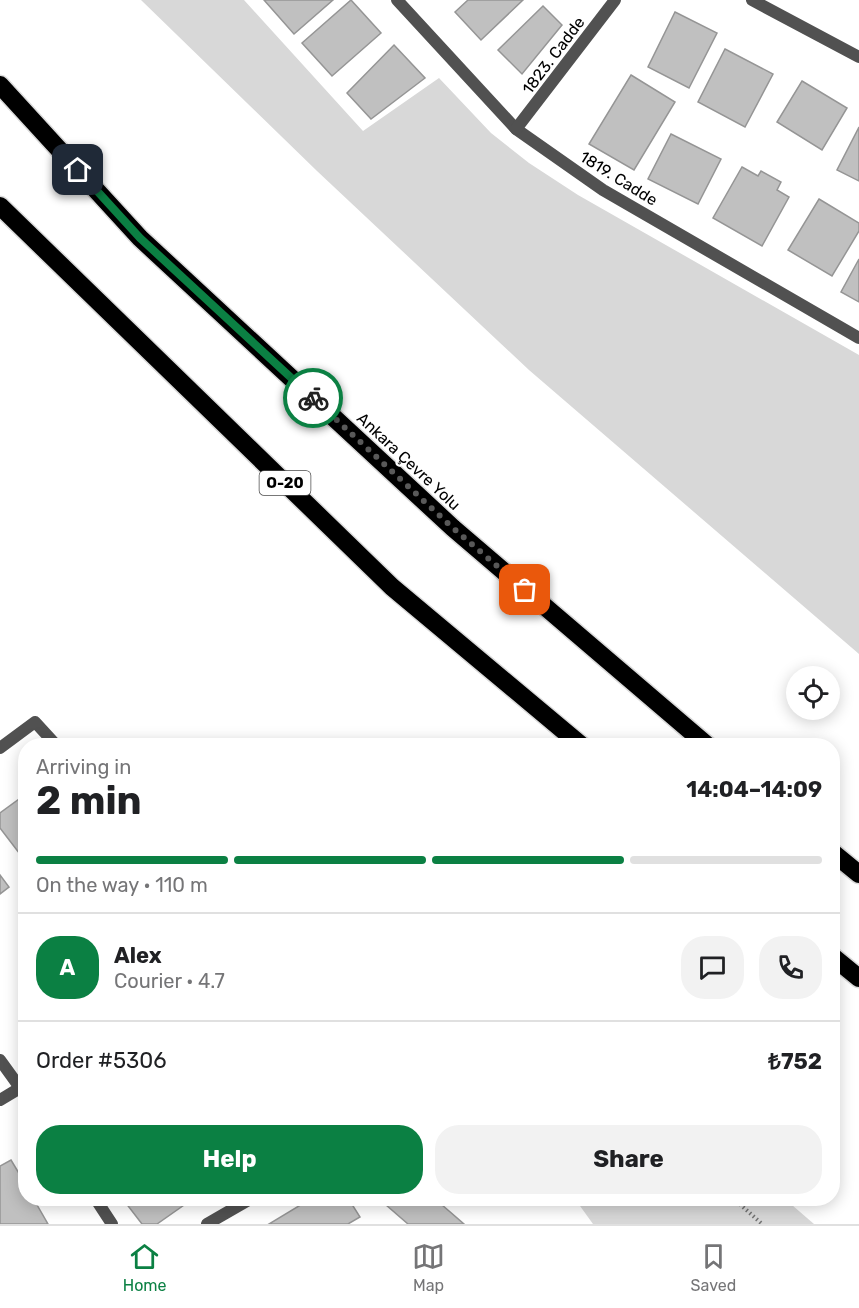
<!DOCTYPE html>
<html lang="en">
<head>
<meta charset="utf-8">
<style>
  body { margin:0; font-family:Rubik,sans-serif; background:#f2f2f2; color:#202124; height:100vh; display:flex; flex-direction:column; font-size:22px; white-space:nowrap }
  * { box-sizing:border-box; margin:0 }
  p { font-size:20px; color:#757577 }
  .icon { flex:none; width:33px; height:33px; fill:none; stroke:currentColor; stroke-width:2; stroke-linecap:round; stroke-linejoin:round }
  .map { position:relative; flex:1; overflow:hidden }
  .sheet { position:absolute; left:18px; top:738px; width:822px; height:468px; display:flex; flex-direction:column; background:#fff; border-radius:24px; box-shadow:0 3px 15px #0003 }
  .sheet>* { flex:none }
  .tools { position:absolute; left:786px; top:666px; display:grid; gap:12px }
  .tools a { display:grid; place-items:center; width:54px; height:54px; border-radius:50%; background:#fff; box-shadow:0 3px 15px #0003; font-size:30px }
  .pin { position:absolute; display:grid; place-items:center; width:51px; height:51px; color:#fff; margin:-26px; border-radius:12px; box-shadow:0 3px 9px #0006 }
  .courier { position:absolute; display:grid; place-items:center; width:60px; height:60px; margin:-30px; border:4px solid #0b8043; border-radius:50%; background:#fff; color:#222; box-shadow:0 2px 8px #0007 }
  .overview em { font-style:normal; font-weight:700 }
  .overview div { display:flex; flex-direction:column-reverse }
  .overview { display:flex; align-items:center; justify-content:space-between; height:102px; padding:0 18px }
  h1 { font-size:39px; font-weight:700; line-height:45px }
  .bar { display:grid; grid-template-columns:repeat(4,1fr); gap:9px 6px; align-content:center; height:72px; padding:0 18px }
  .bar i { height:8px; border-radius:4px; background:#e0e0e0 }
  .bar .selected { background:#0b8043 }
  .bar p { grid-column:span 4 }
  .line { display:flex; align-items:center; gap:15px; padding:0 18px; border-top:2px solid #e0e0e0 }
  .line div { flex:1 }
  .round { display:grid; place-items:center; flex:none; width:63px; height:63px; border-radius:24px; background:#f2f2f2 }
  .button { display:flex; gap:12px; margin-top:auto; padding:12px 18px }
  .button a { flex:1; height:69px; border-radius:24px; background:#0b8043; color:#fff; font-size:24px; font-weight:700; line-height:69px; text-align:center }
  .button a+a { background:#f2f2f2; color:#202124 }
  .dock { display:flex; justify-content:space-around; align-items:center; height:84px; border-top:2px solid #e0e0e0; background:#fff; font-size:16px; color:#757577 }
  .dock a { display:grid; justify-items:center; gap:3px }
  .dock .selected { color:#0b8043 }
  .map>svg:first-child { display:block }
</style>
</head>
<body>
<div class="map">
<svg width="859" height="1224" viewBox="0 0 859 1224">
  <rect width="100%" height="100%" fill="#fff"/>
  <!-- green -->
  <g fill="#d8d8d8">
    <path d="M141,0H244L363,131L439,78L491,133L529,163L578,195L859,355V654L529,370L317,171Z"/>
    <path d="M575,1199H785L814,1224H593Z"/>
  </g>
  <!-- building -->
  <g fill="#c0c0c0" stroke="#959595" stroke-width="1.5">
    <path d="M264,0H333L294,34Z"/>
    <path d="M351,0L381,33L332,76L302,43Z"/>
    <path d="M468,0H523L481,40L455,12Z"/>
    <path d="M543,6L562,25L522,74L498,50Z"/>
    <path d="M675,12L717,33L689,88L648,67Z"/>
    <path d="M394,45L425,78L371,119L347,93Z"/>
    <path d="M725,49L773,74L745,127L698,102Z"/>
    <path d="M631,75L675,102L634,170L589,144Z"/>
    <path d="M802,81L847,108L822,150L777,122Z"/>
    <path d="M859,127V181L837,170Z"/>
    <path d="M671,134L721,159L698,204L648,179Z"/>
    <path d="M742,167L758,176L761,171L781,182L777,190L789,197L762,246L713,218Z"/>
    <path d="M819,199L859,223V231L832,276L788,250Z"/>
    <path d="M859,259V302L841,292Z"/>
    <path d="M26,794V862L0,828V813Z"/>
    <path d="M0,875L9,887L0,894Z"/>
    <path d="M11,1160L26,1185V1198H33L48,1224H0V1166Z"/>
    <path d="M122,1198H194L157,1224H142Z"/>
    <path d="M312,1198H348L360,1217L348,1224H269Z"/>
    <path d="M378,1198H434L464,1224H408Z"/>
  </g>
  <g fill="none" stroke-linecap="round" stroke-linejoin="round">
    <!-- motorway casing -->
    <g stroke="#dbdbdb" stroke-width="21">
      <g id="motorway">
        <path d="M0,85L140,238L453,528L708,746"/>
        <path d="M0,206L392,587L582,746"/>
        <path d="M832,852L859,874"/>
        <path d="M832,956L859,978"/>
      </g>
    </g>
    <!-- path -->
    <path stroke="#737373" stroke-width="4" stroke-dasharray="1.5 3" stroke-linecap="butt" d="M733,1198L762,1224"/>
    <!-- minor -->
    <g stroke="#515151" stroke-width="12">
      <path d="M397,0L516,129L603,190L859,338"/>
      <path d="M752,0L859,57"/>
      <path d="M516,129L615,0"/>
      <path d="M0,748L35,722L57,746"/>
      <path d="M0,1100L20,1088"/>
      <path d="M207,1224L252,1198"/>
    </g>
    <!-- tertiary -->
    <g stroke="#515151" stroke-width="12">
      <path d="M0,1060L26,1096"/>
      <path d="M95,1198L112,1224"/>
    </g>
    <!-- motorway -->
    <use href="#motorway" stroke="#000" stroke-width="18"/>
  </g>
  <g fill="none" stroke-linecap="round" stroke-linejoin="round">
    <!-- done -->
    <path stroke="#595959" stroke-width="6" stroke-dasharray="0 10.8" d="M313,398L453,528L525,590"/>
    <!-- route -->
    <path stroke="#0b8043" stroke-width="8" d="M78,170L140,238L313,398"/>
  </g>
  <g text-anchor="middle" stroke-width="4.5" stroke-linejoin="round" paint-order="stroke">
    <!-- shield labels -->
    <rect fill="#fff" stroke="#4c4c4c" stroke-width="1.5" x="259.5" y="471" width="51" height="24" rx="4.5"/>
    <g font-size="15" font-weight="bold" fill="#000">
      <text x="285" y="488">O-20</text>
    </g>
    <!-- street labels -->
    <g font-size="16" fill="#000" stroke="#fff">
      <text transform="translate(553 55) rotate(-53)" y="6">1823. Cadde</text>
      <text transform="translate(619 178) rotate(32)" y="6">1819. Cadde</text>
      <text transform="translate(409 461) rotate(43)" y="6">Ankara Çevre Yolu</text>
    </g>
  </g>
</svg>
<div class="tools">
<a><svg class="icon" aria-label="locate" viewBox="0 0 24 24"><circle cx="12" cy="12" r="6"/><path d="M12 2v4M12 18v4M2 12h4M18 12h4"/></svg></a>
</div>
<div class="pin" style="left:525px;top:590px;background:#ea580c"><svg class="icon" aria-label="bag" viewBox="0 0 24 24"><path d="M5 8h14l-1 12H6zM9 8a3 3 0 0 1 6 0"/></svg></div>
<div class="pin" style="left:78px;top:170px;background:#1f2937"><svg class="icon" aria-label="home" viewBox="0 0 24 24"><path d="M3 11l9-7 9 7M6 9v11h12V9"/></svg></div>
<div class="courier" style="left:313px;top:398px"><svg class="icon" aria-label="bike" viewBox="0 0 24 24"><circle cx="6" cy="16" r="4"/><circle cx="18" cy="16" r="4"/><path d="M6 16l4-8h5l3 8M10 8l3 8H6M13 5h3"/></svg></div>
<section class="sheet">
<div class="overview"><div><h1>2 min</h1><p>Arriving in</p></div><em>14:04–14:09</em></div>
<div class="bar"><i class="selected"></i><i class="selected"></i><i class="selected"></i><i></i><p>On the way · 110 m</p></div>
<div class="line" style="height:108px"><b class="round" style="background:#0b8043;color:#fff">A</b><div><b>Alex</b><p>Courier · 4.7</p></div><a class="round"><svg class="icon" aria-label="chat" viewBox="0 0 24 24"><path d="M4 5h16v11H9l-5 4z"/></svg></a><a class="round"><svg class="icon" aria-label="phone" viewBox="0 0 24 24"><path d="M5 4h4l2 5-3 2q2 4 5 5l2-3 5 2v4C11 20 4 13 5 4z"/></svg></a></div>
<div class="line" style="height:78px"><div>Order #5306</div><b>₺752</b></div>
<div class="button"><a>Help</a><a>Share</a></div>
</section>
</div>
<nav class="dock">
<a class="selected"><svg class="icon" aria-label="home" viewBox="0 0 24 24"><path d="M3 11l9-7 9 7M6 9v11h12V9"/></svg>Home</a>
<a><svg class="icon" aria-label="map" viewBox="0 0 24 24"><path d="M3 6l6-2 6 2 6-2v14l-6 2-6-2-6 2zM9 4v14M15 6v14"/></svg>Map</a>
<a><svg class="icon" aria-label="saved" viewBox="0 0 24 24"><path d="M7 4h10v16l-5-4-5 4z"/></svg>Saved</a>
</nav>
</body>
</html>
